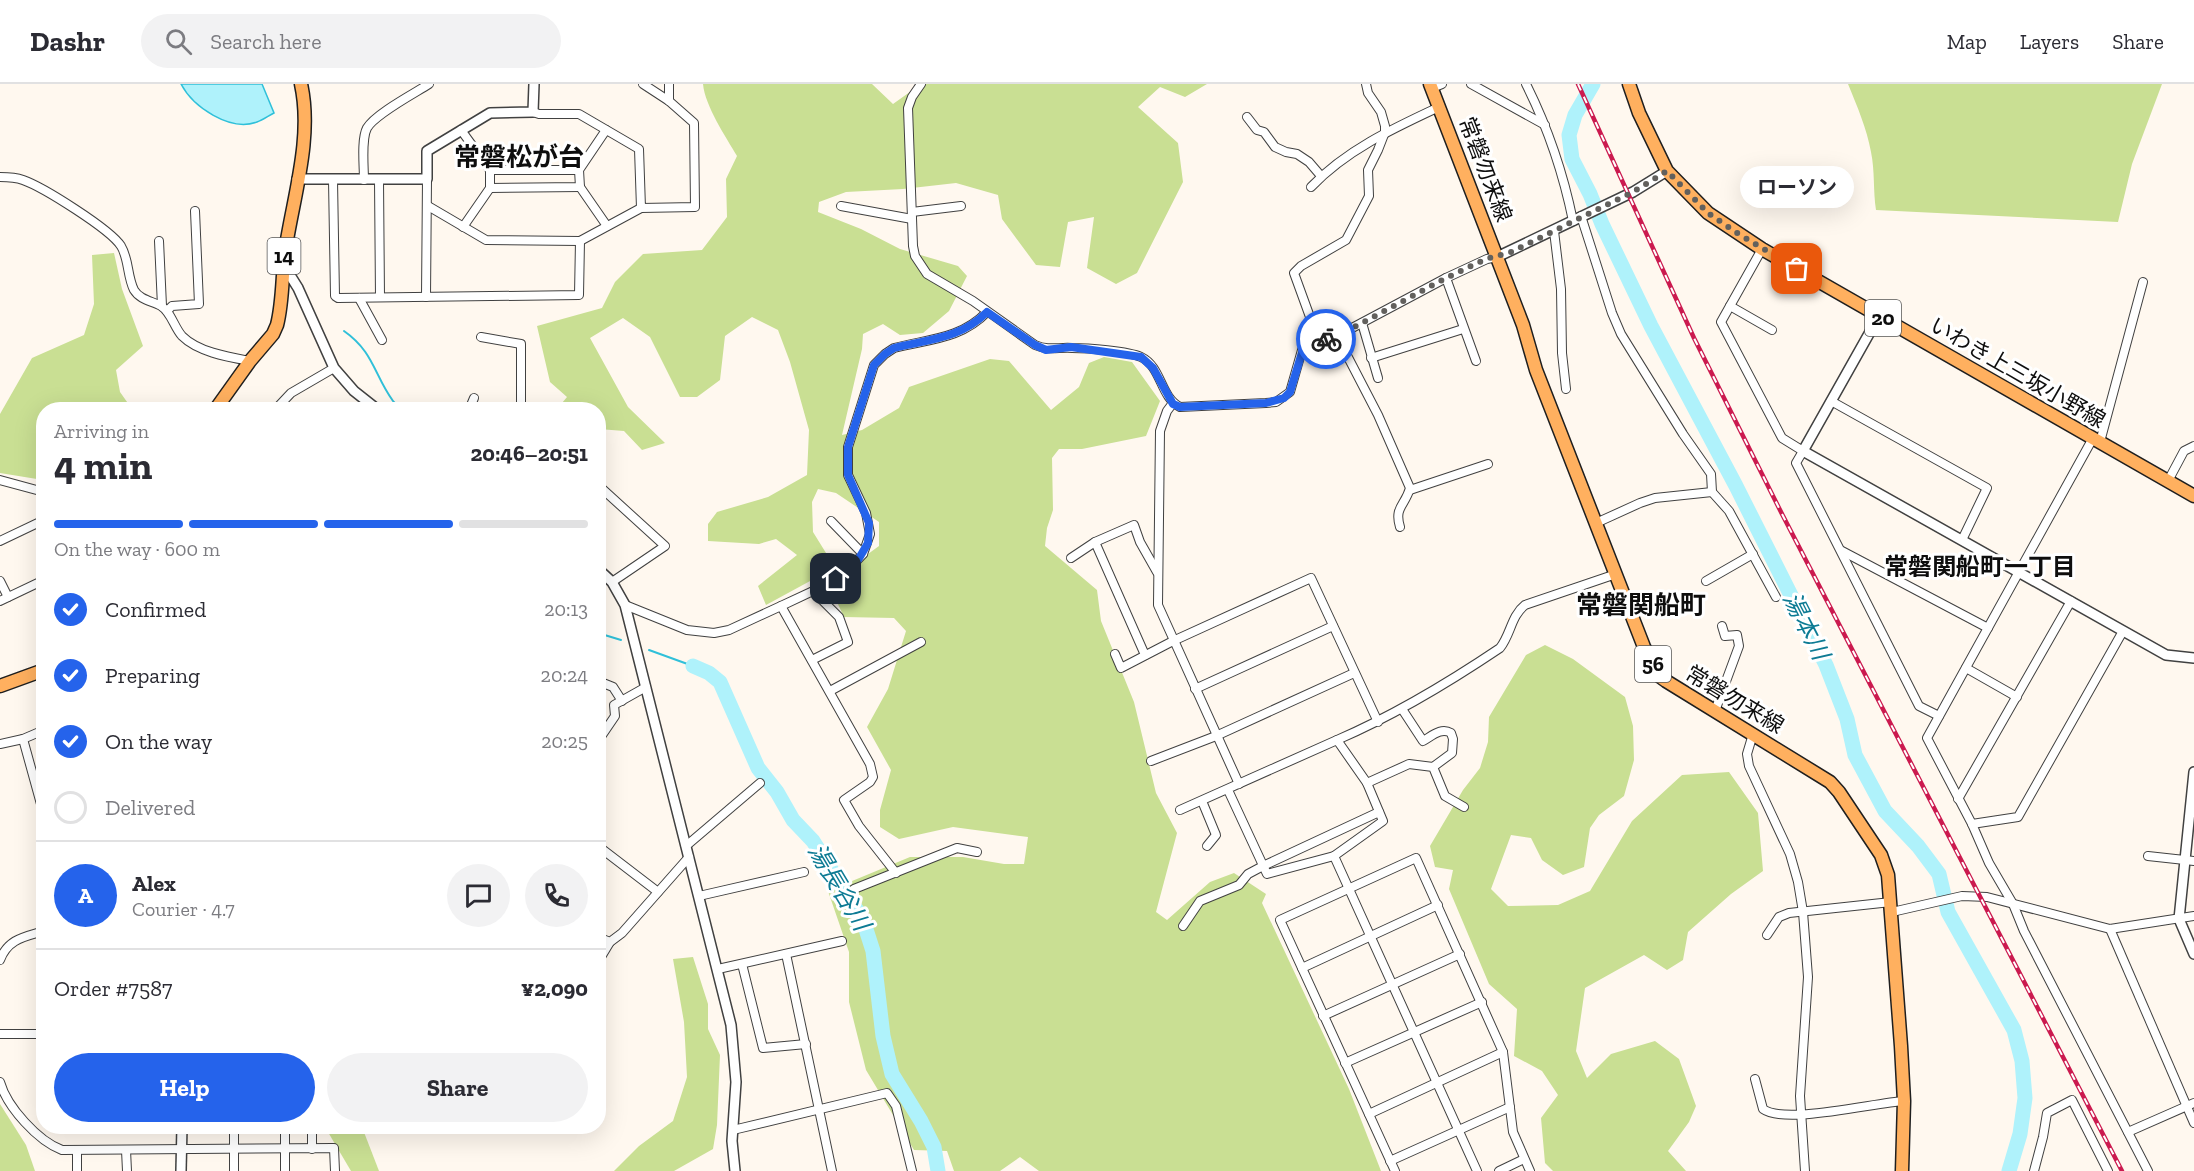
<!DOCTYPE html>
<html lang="en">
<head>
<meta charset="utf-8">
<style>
  body { margin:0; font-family:"Zilla Slab","Noto Sans JP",serif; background:#f2f2f3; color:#2b2b33; height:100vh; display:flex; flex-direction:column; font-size:22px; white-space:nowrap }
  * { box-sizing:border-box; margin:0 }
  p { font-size:20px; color:#7c7c81 }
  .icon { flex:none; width:33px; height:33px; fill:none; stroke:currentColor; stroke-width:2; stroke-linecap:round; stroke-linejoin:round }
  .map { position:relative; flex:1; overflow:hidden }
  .side { position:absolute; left:36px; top:318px; width:570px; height:732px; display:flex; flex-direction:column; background:#fff; border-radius:24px; box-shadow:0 6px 24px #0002 }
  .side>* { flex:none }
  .pin { position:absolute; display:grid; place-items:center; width:51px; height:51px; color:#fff; margin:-26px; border-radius:12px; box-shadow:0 3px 9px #0006 }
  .courier { position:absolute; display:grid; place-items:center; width:60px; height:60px; margin:-30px; border:4px solid #2563eb; border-radius:50%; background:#fff; color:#222; box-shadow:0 2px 8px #0007 }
  .bubble { position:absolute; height:42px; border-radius:21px; background:#fff; box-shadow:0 6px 24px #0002; font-size:20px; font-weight:700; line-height:42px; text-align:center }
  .overview em { font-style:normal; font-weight:700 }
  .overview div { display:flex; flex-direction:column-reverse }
  .overview { display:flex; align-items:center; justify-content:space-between; height:102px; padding:0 18px }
  h1 { font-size:39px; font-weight:700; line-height:45px }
  .bar { display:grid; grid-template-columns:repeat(4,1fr); gap:9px 6px; align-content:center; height:72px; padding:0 18px }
  .bar i { height:8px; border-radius:4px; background:#e1e1e2 }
  .bar .current { background:#2563eb }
  .bar p { grid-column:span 4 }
  .line { display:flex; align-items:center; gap:15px; padding:0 18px; border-top:2px solid #e1e1e2 }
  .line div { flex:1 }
  .round { display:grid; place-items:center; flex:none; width:63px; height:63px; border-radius:32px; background:#f2f2f3 }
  ol { padding:0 18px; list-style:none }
  li { display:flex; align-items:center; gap:18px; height:66px }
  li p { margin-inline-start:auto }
  li .icon { padding:6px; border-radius:50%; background:#2563eb; color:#fff; stroke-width:4 }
  li:last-child { color:#7c7c81 }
  li i { width:33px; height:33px; border:3px solid #e1e1e2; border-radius:50% }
  .action { display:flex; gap:12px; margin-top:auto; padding:12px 18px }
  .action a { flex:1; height:69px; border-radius:36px; background:#2563eb; color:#fff; font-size:24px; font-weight:700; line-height:69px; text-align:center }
  .action a+a { background:#f2f2f3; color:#2b2b33 }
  header { display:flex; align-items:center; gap:36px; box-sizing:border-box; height:84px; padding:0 30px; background:#fff; border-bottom:2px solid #e1e1e2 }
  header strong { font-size:28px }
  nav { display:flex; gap:33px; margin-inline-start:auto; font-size:21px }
  .search { width:420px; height:54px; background:#f2f2f3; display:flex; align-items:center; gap:15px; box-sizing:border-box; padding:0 21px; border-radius:33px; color:#7c7c81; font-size:22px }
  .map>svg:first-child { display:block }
</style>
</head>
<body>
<header>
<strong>Dashr</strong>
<div class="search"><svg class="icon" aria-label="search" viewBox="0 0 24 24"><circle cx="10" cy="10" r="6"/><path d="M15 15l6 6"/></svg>Search here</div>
<nav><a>Map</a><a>Layers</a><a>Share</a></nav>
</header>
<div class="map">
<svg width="2194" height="1087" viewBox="0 0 2194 1087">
  <rect width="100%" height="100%" fill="#fff8ef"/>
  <!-- forest -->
  <g fill="#c9df93">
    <path d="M703,0H872L893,20L921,0H1207L1185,13L1160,3L1138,23L1178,59L1183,98L1137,189L1116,200L1087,184L1094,133L1068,138L1060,183L1036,181L1002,135L998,111L956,99L903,105L846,108L819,118L818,128L861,145L900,165L958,182L967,192L949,227L923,249L900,251L883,240L863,250L862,265L842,351L862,346L899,324L909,303L990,275L1009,277L1051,326L1079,303L1089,279L1104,273L1132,278L1160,317L1146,352L1082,365H1059L1052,374L1053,426L1047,444L1045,462L1097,506L1101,537L1134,618L1156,709L1177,749L1156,828L1167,836L1210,798L1234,789L1266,810L1262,819L1349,1005L1381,1087H1039L1020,1073L1000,1087H954L947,1067L914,1066L866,986L849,918V868L828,807L910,773H963L1004,780H1024L1028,753L953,743L899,755L880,743V726L891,686L867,643L888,605L906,547L894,534L844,533L828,499L879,462V438L836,409L818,405L812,418L813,448L831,477L823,490L766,521L758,502L797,471L776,455L759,460L708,457V440L717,428L768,413L807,391L809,346L790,278L778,246L752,233L725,252L720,296L697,313H680L650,253L623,234L590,254L628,323L665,359L642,366L624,347L599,345L598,326L557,325L567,313L550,298L537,242L602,224L615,198L643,170L702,166L727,133L726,95L737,72C726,53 705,22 703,0Z"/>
    <path d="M1848,0H2162L2132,80L2118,138L1876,126C1873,107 1875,87 1871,68C1867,45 1857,22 1848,0Z"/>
    <path d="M114,169L122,205L143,262L116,286L120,308L132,325L44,326L43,396L0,389V330L32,274L84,251L94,220L92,171Z"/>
    <path d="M1545,561L1573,575L1625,613L1633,642L1634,676L1624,712L1599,731L1590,744L1584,783L1563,791L1542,776L1531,754L1511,751L1491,805L1508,822L1558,821L1590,807L1632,737L1682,691L1729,688L1758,729L1763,787L1731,810L1688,848L1683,876L1667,886L1644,871L1585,904L1576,967L1587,994L1611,970L1655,957L1679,975L1696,1022L1689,1038L1668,1067L1686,1087H1553L1545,1079L1541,1034L1558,1011L1542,987L1514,972L1517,925L1489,900L1449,805L1453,786L1435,783L1430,762L1463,706L1480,684L1488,658L1489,633L1526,571Z"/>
    <path d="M693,873L708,920V945L720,971L717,1041L713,1065L674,1087H614L639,1062L673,1037L687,993L684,938L673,875Z"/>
    <path d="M0,1020L26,1061L35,1087H0Z"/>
    <path d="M325,1043H362L379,1087H351Z"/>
  </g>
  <!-- water -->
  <path fill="#aff2fb" stroke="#30c0d9" stroke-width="1.5" d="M181,0H262L274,29C268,32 263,36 257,38C230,48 193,23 181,0Z"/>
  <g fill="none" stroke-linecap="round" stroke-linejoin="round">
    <!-- stream -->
    <g stroke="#30c0d9" stroke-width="2">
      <path d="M344,247C374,268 374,291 393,317C396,321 401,323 404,326"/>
      <path d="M598,549L621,556"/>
      <path d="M649,566L693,582"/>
    </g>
    <!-- river -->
    <g stroke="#aff2fb" stroke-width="15">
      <path d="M1593,0L1575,31L1569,51L1572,75L1590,110L1602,140L1651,242L1736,402L1826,581L1847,635L1855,671L1885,727L1918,762L1939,790L1948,828L2014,946L2022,977L2025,1014L2020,1050L2009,1087"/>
      <path d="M693,582L709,589L720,598L758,684L777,708L793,736L813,757L863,836L873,867L883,952L892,990L921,1037L934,1063L938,1087"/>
    </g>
    <!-- minor casing -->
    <g stroke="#414141" stroke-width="10">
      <g id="minor">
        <path d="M669,0V17"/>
        <path d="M921,0L912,13L908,24L913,162L915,172L927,190L973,217L1035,261C1049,267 1058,263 1072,264C1087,264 1128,267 1141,273C1162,283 1160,313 1180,323L1266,319L1276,318L1290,308L1302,266L1307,258L1337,252L1446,194L1487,175L1497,173"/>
        <path d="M1471,0L1545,41"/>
        <path d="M1526,0C1548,44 1563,88 1573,137"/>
        <path d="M1432,4L1442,0"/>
        <path d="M533,28L539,30H579L639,65L641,124L695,123L694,39L669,17L643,0"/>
        <path d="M1247,33L1257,46L1264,48L1275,63L1286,68L1297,70L1309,78L1321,92"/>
        <path d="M461,46L490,86V104L463,143"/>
        <path d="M490,86H579"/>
        <path d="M0,93C8,93 15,93 23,96C43,103 110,145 121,162C129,175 127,192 134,206C140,216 152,217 161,222C171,228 174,243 182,252C198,268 228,273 250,277"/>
        <path d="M333,96L335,212L338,214L579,211L580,157"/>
        <path d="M364,96C364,83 361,55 367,44C375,30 415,9 429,0"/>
        <path d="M379,96L380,213"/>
        <path d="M580,103L607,142"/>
        <path d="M1311,103C1346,66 1394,44 1439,23"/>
        <path d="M490,104L580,103L579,86L606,46"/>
        <path d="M428,122L486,156L580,157L641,124"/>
        <path d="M841,122L912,135"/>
        <path d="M912,128L961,122"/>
        <path d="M1581,132L1612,229L1621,250L1683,350L1711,390L1712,408L1729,427L1776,513"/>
        <path d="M1554,147L1561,205L1562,269L1566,305"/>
        <path d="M159,157L162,222"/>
        <path d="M1762,165L1721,238L1782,354L1803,367L1796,379L1919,622L1939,632"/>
        <path d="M1446,194L1476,277"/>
        <path d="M426,213L427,95"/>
        <path d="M359,214L382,256"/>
        <path d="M1730,222L1772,246"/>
        <path d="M167,227L172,222L199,220L195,127"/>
        <path d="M1362,239L1378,294"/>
        <path d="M1337,252L1378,331L1410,404C1405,422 1394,423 1400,443"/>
        <path d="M481,253L521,260V326"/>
        <path d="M1315,255L1314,244L1294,189L1301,182L1346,156L1369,112L1368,86L1378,66L1385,48V42L1381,28L1368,9L1366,0"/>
        <path d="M1371,274L1463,245"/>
        <path d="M1831,317L1987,404L1962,456"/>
        <path d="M1173,319L1167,327L1160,347L1158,521L1239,700"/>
        <path d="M275,326L291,309L334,284"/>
        <path d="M469,326L474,314"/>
        <path d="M2093,354L1927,654L1972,740L1989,779L2013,820L2024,847L2148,1087"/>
        <path d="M2100,358L2143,198"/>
        <path d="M0,396L44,408"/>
        <path d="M2168,397L2184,367L2194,362"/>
        <path d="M598,401L665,462L612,498"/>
        <path d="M1410,406L1488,380"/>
        <path d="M831,437L863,470"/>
        <path d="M1596,439L1640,419L1655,414L1712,408"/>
        <path d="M0,457L44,436"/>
        <path d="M1095,458L1145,571"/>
        <path d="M1842,467L1988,544"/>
        <path d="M1071,474L1095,458L1134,441L1140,458L1157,488"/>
        <path d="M0,497L8,513"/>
        <path d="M1706,497L1753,470"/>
        <path d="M0,517L44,496"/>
        <path d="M625,521L687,546L714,549L729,546L781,522L813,507L847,487L863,470L870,450L866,429L848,391V363L874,281L885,270L894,264C929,255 961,255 987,228"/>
        <path d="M781,522L870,680L873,693L870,698L844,716L859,742L896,789"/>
        <path d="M1115,570L1121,584L1173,557L1311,494L1378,638"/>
        <path d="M812,576L848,558L839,533L813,507"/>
        <path d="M1966,584L2017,613"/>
        <path d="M598,597L613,603L622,617"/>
        <path d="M1195,605L1333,542"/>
        <path d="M830,607L921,558"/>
        <path d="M1402,625L1423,657C1432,652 1441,643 1451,649L1453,655L1452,669L1433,683"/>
        <path d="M1715,627L1739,562L1737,551L1725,552L1722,542"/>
        <path d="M1753,650L1747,670L1749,682L1790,770L1798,798L1803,828L1808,893L1800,1012L1805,1087"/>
        <path d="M23,655L44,731"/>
        <path d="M1337,656C1395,631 1448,599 1500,564C1511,550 1511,532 1525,521L1616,490"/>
        <path d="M598,657L615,632L614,621L646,603"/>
        <path d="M0,660L23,655L44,646"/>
        <path d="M1151,677L1216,652L1354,589"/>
        <path d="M1367,699L1409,680L1433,683L1445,712L1464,723"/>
        <path d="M1958,715L2071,517"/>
        <path d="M1202,717L1216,751L1207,762"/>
        <path d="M1180,726L1337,656L1367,699L1383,737L1334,772L1267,790L1228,706"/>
        <path d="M1972,740L2018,733L2123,547"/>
        <path d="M598,762L658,808"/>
        <path d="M686,762L760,699"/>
        <path d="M1334,772L1477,1087"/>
        <path d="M2148,772L2194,777"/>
        <path d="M854,805L957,764L977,768"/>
        <path d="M699,812L804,788"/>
        <path d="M1892,828L1962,812L1987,813L2110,845L2194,832"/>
        <path d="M1183,842L1200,817L1239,801L1248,790L1263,782L1379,728"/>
        <path d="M2110,845L2194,1039"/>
        <path d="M1767,851L1779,833L1789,829L1891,818"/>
        <path d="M598,853L610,858L622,849L689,773"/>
        <path d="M786,870L832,1087"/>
        <path d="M0,876C8,855 24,853 44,847"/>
        <path d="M598,878L610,858"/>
        <path d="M742,880L763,964L806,960"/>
        <path d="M1302,884L1438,821"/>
        <path d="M718,885L842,857"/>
        <path d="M1323,932L1460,870"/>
        <path d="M0,950H44"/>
        <path d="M1345,979L1482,918"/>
        <path d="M1755,995L1763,1025C1785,1041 1873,1019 1904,1017"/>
        <path d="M0,998C7,1023 38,1057 62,1066L334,1064L335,1087"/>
        <path d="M1369,1030L1503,968"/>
        <path d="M234,1042V1087"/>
        <path d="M312,1042V1065"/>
        <path d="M733,1046L887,1009L896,1022L912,1087"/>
        <path d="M2128,1048L2194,1019"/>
        <path d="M77,1066V1087"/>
        <path d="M126,1066L127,1087"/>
        <path d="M1390,1077L1510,1023"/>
        <path d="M285,1087V1042"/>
        <path d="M1395,1087L1280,836L1416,774L1503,968L1513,1048L1530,1087"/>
        <path d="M1499,1087L1524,1075"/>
        <path d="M2034,1087L2043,1053L2047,1029L2072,1016L2108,1087"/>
      </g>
    </g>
    <!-- tertiary casing -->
    <g stroke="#414141" stroke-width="12">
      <g id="tertiary">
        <path d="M297,95H427V67L490,29L533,28L534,0"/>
        <path d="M1497,173L1633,108L1667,87"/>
        <path d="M283,180L298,204L334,284L354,307L378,326"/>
        <path d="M1879,232L1803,367L2166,571L2194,574"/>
        <path d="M598,485L612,498L625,521L731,941L736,998L732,1057L735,1087"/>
        <path d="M2194,688L2179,835L2194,870"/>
        <path d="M181,1087L182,1042"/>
      </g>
    </g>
    <!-- primary casing -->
    <g stroke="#1f1f1f" stroke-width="15">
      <g id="primary">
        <path d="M1430,0L1523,241L1536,286L1644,563L1659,592L1666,597L1830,698L1839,708L1881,771L1888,791L1901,962L1904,1017L1902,1087"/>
        <path d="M1629,0L1639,29L1667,87L1708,129L1762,165L2194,412"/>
        <path d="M215,326L250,277L273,250L277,241C283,218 282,192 285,168C293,114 313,54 301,0"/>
        <path d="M0,602L44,586"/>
      </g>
    </g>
    <!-- minor -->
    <use href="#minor" stroke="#fff" stroke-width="8"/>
    <!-- tertiary -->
    <use href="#tertiary" stroke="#fff" stroke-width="9"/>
    <!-- primary -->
    <use href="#primary" stroke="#ffb05f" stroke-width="12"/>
    <!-- rail casing -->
    <g stroke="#cb1a4f" stroke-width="4.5">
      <path id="rail" d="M1578,0L1694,254L1782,430L2122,1087"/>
    </g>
    <!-- rail -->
    <use href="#rail" stroke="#fff" stroke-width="2" stroke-dasharray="7" stroke-linecap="butt"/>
  </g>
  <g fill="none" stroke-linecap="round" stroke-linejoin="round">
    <!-- done -->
    <path stroke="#62605d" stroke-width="6" stroke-dasharray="0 10.8" d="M1326,255L1337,252L1362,239L1446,194L1486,175L1511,168L1633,108L1667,87L1708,129L1737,149L1797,185"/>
    <!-- route -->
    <path stroke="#2563eb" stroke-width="8" d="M836,495L858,476L868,459L869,439L848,391V363L874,281L885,270L894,264C929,255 960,255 987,228L1035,261L1046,266L1071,263L1141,273L1153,284L1173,320L1180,323L1266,319L1284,314L1290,308L1304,262L1315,255H1326"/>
  </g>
  <g text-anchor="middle" stroke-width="6" stroke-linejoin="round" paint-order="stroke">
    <!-- shield labels -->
    <g fill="#fff" stroke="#565656" stroke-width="1.5">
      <rect x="267.5" y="154" width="33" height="36" rx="4.5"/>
      <rect x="1865" y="216" width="36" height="36" rx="4.5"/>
      <rect x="1635" y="562" width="36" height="36" rx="4.5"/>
    </g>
    <g font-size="21" font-weight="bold" fill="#0e0e0e">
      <text x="284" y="179">14</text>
      <text x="1883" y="241">20</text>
      <text x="1653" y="587">56</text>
    </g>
    <!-- street labels -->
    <g font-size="22" fill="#0e0e0e" stroke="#fff">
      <text transform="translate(1486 85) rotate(69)" y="8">常磐勿来線</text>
      <text transform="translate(2018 288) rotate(30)" y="8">いわき上三坂小野線</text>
      <text transform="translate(1735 615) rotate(31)" y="8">常磐勿来線</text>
    </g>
    <!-- neighbourhood labels -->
    <g font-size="24" font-weight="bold" fill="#0e0e0e" stroke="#fff">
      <text x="1980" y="491">常磐関船町一丁目</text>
    </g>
    <!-- water labels -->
    <g font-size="24" font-style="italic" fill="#0d7b94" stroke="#fff">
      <text transform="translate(1806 542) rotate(63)" y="8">湯本川</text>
      <text transform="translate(839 803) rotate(59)" y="8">湯長谷川</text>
    </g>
    <!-- quarter labels -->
    <g font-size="26" font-weight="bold" fill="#0e0e0e" stroke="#fff">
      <text x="519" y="82">常磐松が台</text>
      <text x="1641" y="530">常磐関船町</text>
    </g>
  </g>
</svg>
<div class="pin" style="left:1797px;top:185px;background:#ea580c"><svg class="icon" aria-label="bag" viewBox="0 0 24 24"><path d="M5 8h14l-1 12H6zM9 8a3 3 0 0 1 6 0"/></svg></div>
<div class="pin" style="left:836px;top:495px;background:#1f2937"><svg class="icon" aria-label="home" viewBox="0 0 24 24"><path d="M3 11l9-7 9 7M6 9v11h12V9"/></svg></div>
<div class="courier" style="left:1326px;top:255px"><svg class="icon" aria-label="bike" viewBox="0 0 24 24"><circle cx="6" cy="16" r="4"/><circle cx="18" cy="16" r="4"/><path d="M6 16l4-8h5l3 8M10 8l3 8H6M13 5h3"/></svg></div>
<div class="bubble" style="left:1740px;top:82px;width:114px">ローソン</div>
<section class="side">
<div class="overview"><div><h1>4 min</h1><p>Arriving in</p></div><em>20:46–20:51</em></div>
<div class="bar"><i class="current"></i><i class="current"></i><i class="current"></i><i></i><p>On the way · 600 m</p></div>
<ol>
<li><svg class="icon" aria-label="check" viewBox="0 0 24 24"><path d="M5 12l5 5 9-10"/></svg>Confirmed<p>20:13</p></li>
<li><svg class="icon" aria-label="check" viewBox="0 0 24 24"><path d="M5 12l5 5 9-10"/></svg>Preparing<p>20:24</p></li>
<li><svg class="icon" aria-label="check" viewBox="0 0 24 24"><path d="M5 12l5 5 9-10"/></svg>On the way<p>20:25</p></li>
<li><i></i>Delivered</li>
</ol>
<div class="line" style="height:108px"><b class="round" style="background:#2563eb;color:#fff">A</b><div><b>Alex</b><p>Courier · 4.7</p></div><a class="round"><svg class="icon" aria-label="chat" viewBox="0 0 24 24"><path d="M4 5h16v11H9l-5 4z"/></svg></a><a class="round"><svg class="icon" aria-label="phone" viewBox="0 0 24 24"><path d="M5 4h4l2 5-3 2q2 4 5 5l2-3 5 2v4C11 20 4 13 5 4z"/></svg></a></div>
<div class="line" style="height:78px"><div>Order #7587</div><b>¥2,090</b></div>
<div class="action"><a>Help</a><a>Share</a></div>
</section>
</div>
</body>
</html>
